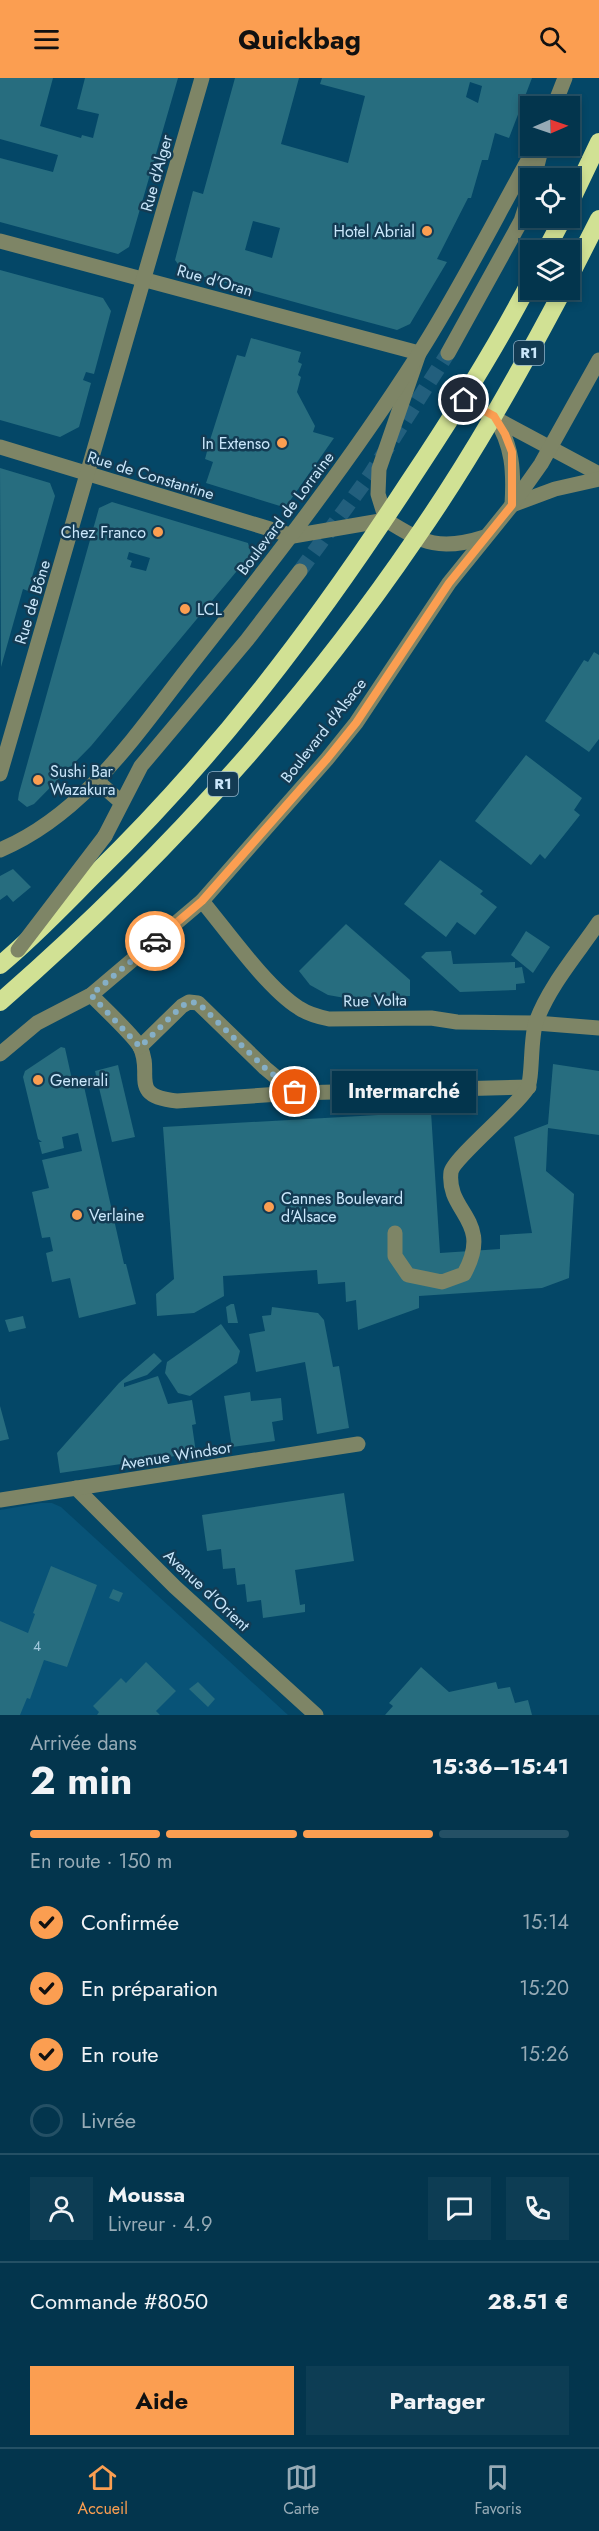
<!DOCTYPE html>
<html lang="fr">
<head>
<meta charset="utf-8">
<style>
  body { margin:0; font-family:Jost,sans-serif; background:#0d3d54; color:#f1f3f6; height:100vh; display:flex; flex-direction:column; font-size:22px; white-space:nowrap }
  * { box-sizing:border-box; margin:0 }
  p { font-size:20px; color:#97abb6 }
  .icon { flex:none; width:33px; height:33px; fill:none; stroke:currentColor; stroke-width:2; stroke-linecap:round; stroke-linejoin:round }
  .map { position:relative; height:1637px; overflow:hidden }
  .drawer { display:flex; flex-direction:column; background:#03354d; flex:1 }
  .drawer>* { flex:none }
  .needle { width:39px; rotate:88deg }
  .fabs { position:absolute; left:520px; top:18px; display:grid; gap:12px }
  .fabs a { display:grid; place-items:center; width:60px; height:60px; border-radius:0px; background:#03354d; box-shadow:0 3px 9px #0003,0 0 0 2px #245065; font-size:30px }
  .pin { position:absolute; display:grid; place-items:center; width:51px; height:51px; color:#fff; margin:-26px; border:3px solid #fff; border-radius:50%; box-shadow:0 2px 6px #0007 }
  .courier { position:absolute; display:grid; place-items:center; width:60px; height:60px; margin:-30px; border:4px solid #fb9e51; border-radius:50%; background:#fff; color:#222; box-shadow:0 2px 8px #0007 }
  .bubble { position:absolute; height:42px; border-radius:0px; background:#03354d; box-shadow:0 3px 9px #0003,0 0 0 2px #245065; font-size:20px; font-weight:700; line-height:42px; text-align:center }
  .overview em { font-style:normal; font-weight:700 }
  .overview div { display:flex; flex-direction:column-reverse }
  .overview { display:flex; align-items:center; justify-content:space-between; height:102px; padding:0 30px }
  h1 { font-size:39px; font-weight:700; line-height:45px }
  .bar { display:grid; grid-template-columns:repeat(4,1fr); gap:9px 6px; align-content:center; height:72px; padding:0 30px }
  .bar i { height:8px; border-radius:4px; background:#245065 }
  .bar .selected { background:#fb9e51 }
  .bar p { grid-column:span 4 }
  .line { display:flex; align-items:center; gap:15px; padding:0 30px; border-top:2px solid #245065 }
  .line div { flex:1 }
  .round { display:grid; place-items:center; flex:none; width:63px; height:63px; border-radius:0px; background:#0d3d54 }
  ol { padding:0 30px; list-style:none }
  li { display:flex; align-items:center; gap:18px; height:66px }
  li p { margin-inline-start:auto }
  li .icon { padding:6px; border-radius:50%; background:#fb9e51; color:#111; stroke-width:4 }
  li:last-child { color:#97abb6 }
  li i { width:33px; height:33px; border:3px solid #245065; border-radius:50% }
  .primary-button { display:flex; gap:12px; margin-top:auto; padding:12px 30px }
  .primary-button a { flex:1; height:69px; border-radius:0px; background:#fb9e51; color:#111; font-size:24px; font-weight:700; line-height:69px; text-align:center }
  .primary-button a+a { background:#0d3d54; color:#f1f3f6 }
  header { display:flex; justify-content:space-between; align-items:center; height:78px; padding:0 30px; background:#fb9e51; color:#111; font-size:27px; font-weight:700 }
  .menu { display:flex; justify-content:space-around; align-items:center; height:84px; border-top:2px solid #245065; background:#03354d; font-size:16px; color:#97abb6 }
  .menu a { display:grid; justify-items:center; gap:3px }
  .menu .selected { color:#fb9e51 }
  .map>svg:first-child { display:block }
</style>
</head>
<body>
<header><svg class="icon" aria-label="menu" viewBox="0 0 24 24"><path d="M4 6h16M4 12h16M4 18h16"/></svg>Quickbag<svg class="icon" aria-label="search" viewBox="0 0 24 24"><circle cx="10" cy="10" r="6"/><path d="M15 15l6 6"/></svg></header>
<div class="map">
<svg width="599" height="1637" viewBox="0 0 599 1637">
  <rect width="100%" height="100%" fill="#044767"/>
  <!-- built -->
  <path fill="#085377" d="M41,1425H52L61,1429L288,1637H0V1432Z"/>
  <!-- building -->
  <g fill="#276d7f" fill-rule="evenodd">
    <path d="M0,0H53L40,48L81,60L82,57L93,60L99,36L77,31L85,0H178L129,169L118,176L0,144V80L53,94L58,77L0,61Z"/>
    <path d="M235,0H299L281,66L348,85L365,18L320,6L322,0H532L509,60L495,55L488,82H482L471,120H468L437,181L447,184L410,246L397,252L334,235L183,193L175,182L193,113L203,116ZM470,4L482,8L478,25L466,19ZM253,143L280,150L272,180L245,172Z"/>
    <path d="M0,192L103,220L111,233L94,296L86,294L83,302L91,305L79,349L60,359L0,342Z"/>
    <path d="M251,260L301,274L298,284L302,286L298,297L301,299L297,314L315,348L313,354L334,360L287,427L280,428L206,405L213,384L205,381L210,362L237,277L245,279Z"/>
    <path d="M0,390L50,405L55,418L28,513L23,511L1,589Z"/>
    <path d="M112,424L248,465L251,476L91,668L34,726L27,729L18,722L19,715L99,430ZM129,474L150,480L146,493L130,489L132,483L127,481Z"/>
    <path d="M594,574L599,577V661L589,674L545,643L584,582L588,584Z"/>
    <path d="M526,677L582,720L574,732L580,737L545,781L540,776L531,787L475,743Z"/>
    <path d="M440,782L483,813L480,816L497,829L475,857L457,844L446,859L404,826Z"/>
    <path d="M13,791L31,809L13,824L7,817L0,822V798Z"/>
    <path d="M346,846L410,902V918L345,920L328,917L310,907L299,893Z"/>
    <path d="M526,853L550,869L533,895L511,877Z"/>
    <path d="M451,873L453,886L515,884V890L522,889L525,905L516,906V912L460,914L421,879L426,874Z"/>
    <path d="M61,969L65,970L73,1006L83,1004L124,1186H126L136,1226L79,1240L70,1200L52,1204L46,1175L53,1173L50,1159L42,1160L32,1114L49,1110L42,1082L82,1073L78,1055L62,1059L64,1070L42,1076L39,1064H42L38,1061L23,999L25,993Z"/>
    <path d="M553,986L599,993V1057L548,1050L546,1093L574,1116L569,1200L542,1210L419,1218V1230L358,1252L356,1222L346,1224L345,1204L318,1206L317,1192L223,1198L224,1218L194,1235L157,1238L156,1216L174,1201L163,1049L431,1034L440,1175L500,1171V1157L532,1155L514,1059L548,1046Z"/>
    <path d="M118,987L135,1059L112,1064L95,993Z"/>
    <path d="M231,1226H234L238,1245H228L226,1229Z"/>
    <path d="M272,1229L318,1235L324,1242L333,1289L339,1288L349,1350L317,1356L305,1284L256,1294L249,1256L265,1253L262,1238L271,1237Z"/>
    <path d="M23,1238L26,1250L9,1254L5,1242Z"/>
    <path d="M221,1246L240,1273L237,1285L190,1318L178,1315L165,1295L167,1284Z"/>
    <path d="M154,1275L162,1283L147,1297L124,1305V1309L158,1298L168,1326L192,1322L196,1346L192,1347L196,1375L60,1395L57,1375L119,1305Z"/>
    <path d="M250,1314L251,1323L281,1320L283,1342L272,1344L275,1363L232,1369L224,1318Z"/>
    <path d="M0,1328L9,1361L0,1363Z"/>
    <path d="M344,1415L354,1483L295,1492L300,1527L305,1526V1534L263,1540L261,1522L247,1524L245,1506L237,1507L235,1490L223,1491L221,1471L207,1473L202,1437Z"/>
    <path d="M51,1488L97,1507L67,1589L44,1582L30,1621L27,1620L20,1637H0V1543L28,1555L35,1536L33,1535Z"/>
    <path d="M113,1511L123,1515L119,1524L109,1520Z"/>
    <path d="M146,1584L176,1613L156,1633L160,1637H97L99,1634L93,1628L121,1600L126,1605Z"/>
    <path d="M421,1589L449,1614L496,1604L498,1611L510,1609L515,1625L528,1622L532,1637H385L393,1628L389,1625Z"/>
    <path d="M198,1604L215,1621L208,1629L189,1611Z"/>
  </g>
  <g fill="none" stroke-linecap="round" stroke-linejoin="round">
    <!-- minor-tunnel -->
    <path stroke="#225f7d" stroke-width="15" stroke-dasharray="15 8" stroke-linecap="butt" d="M300,493L370,397L448,275"/>
    <!-- minor -->
    <g stroke="#7e8566" stroke-width="15">
      <path d="M554,28L565,0"/>
      <path d="M534,100L542,68"/>
      <path d="M0,163L419,275L379,391L378,416L386,442C424,466 441,473 485,459"/>
      <path d="M448,275L521,143L531,112"/>
      <path d="M463,323L599,396"/>
      <path d="M494,338C513,368 514,393 512,427"/>
      <path d="M0,369L293,458L386,442"/>
      <path d="M512,427L555,411L599,401"/>
      <path d="M0,696L202,0"/>
      <path d="M97,703L120,723"/>
      <path d="M105,758L141,688L247,562L300,493"/>
      <path d="M0,772C85,736 137,655 192,585C271,485 349,385 418,277C461,210 497,137 536,68"/>
      <path d="M202,823C227,853 267,910 299,930C308,936 319,939 329,941L431,940L457,944L536,945L599,950"/>
      <path d="M91,917C101,927 135,959 140,969C154,996 127,1018 177,1023L295,1015L529,1009"/>
      <path d="M140,969L182,928L189,924L198,925L265,990L295,1015"/>
      <path d="M0,976L37,945L91,917L202,823L327,681L356,645L449,505L512,427L541,386L599,282"/>
      <path d="M395,1155V1178L408,1197L442,1204L464,1196C494,1142 446,1135 451,1094C453,1081 515,1030 527,1011C533,1002 530,960 536,944C549,908 578,875 599,844"/>
      <path d="M76,1410L175,1509L316,1637"/>
      <path d="M0,1422L358,1366"/>
    </g>
    <!-- highway -->
    <g stroke="#d1e194" stroke-width="18">
      <path d="M570,125L599,64"/>
      <path d="M546,172L563,140"/>
      <path d="M570,198L599,141"/>
      <path d="M0,887C34,859 64,827 95,796C218,676 315,548 409,404C453,338 495,272 531,202"/>
      <path d="M0,924C157,787 298,633 416,460C471,381 518,297 563,212"/>
    </g>
    <!-- minor-bridge -->
    <path stroke="#7e8566" stroke-width="15" d="M18,872L105,758"/>
  </g>
  <g fill="none" stroke-linecap="round" stroke-linejoin="round">
    <!-- done -->
    <path stroke="#85afc7" stroke-width="6" stroke-dasharray="0 10.8" d="M155,863L91,917L140,969L182,928L189,924L198,925L265,990L295,1014"/>
    <!-- route -->
    <path stroke="#fb9e51" stroke-width="8" d="M155,863L202,823L327,681L356,645L449,505L512,427V374L505,356L494,338L464,322"/>
  </g>
  <!-- markers -->
  <g fill="#fb9e51" stroke="#133b53" stroke-width="2">
    <circle cx="427" cy="153" r="6"/>
    <circle cx="282" cy="365" r="6"/>
    <circle cx="158" cy="454" r="6"/>
    <circle cx="185" cy="531" r="6"/>
    <circle cx="38" cy="702" r="6"/>
    <circle cx="38" cy="1002" r="6"/>
    <circle cx="269" cy="1129" r="6"/>
    <circle cx="77" cy="1137" r="6"/>
  </g>
  <g text-anchor="middle" stroke-width="5" stroke-linejoin="round" paint-order="stroke">
    <!-- number labels -->
    <g font-size="14" fill="#a1c8dc">
      <text x="37" y="1573">4</text>
    </g>
    <!-- shield labels -->
    <g fill="#133b53" stroke="#93b3c9" stroke-width="1.5">
      <rect x="514" y="263" width="30" height="24" rx="4.5"/>
      <rect x="208" y="694" width="30" height="24" rx="4.5"/>
    </g>
    <g font-size="15" font-weight="bold" fill="#cae7fb">
      <text x="529" y="280">R1</text>
      <text x="223" y="711">R1</text>
    </g>
    <!-- street labels -->
    <g font-size="16" fill="#cae7fb" stroke="#133b53">
      <text transform="translate(156 95) rotate(-74)" y="6">Rue d'Alger</text>
      <text transform="translate(215 202) rotate(16)" y="6">Rue d'Oran</text>
      <text transform="translate(151 397) rotate(17)" y="6">Rue de Constantine</text>
      <text transform="translate(285 435) rotate(-53)" y="6">Boulevard de Lorraine</text>
      <text transform="translate(32 524) rotate(-73)" y="6">Rue de Bône</text>
      <text transform="translate(323 652) rotate(-52)" y="6">Boulevard d'Alsace</text>
      <text transform="translate(375 922) rotate(-1)" y="6">Rue Volta</text>
      <text transform="translate(176 1377) rotate(-9)" y="6">Avenue Windsor</text>
      <text transform="translate(207 1512) rotate(43)" y="6">Avenue d'Orient</text>
    </g>
    <!-- poi labels -->
    <g font-size="16" fill="#cae7fb" stroke="#133b53" text-anchor="start">
      <text x="415" y="159" text-anchor="end">Hotel Abrial</text>
      <text x="270" y="371" text-anchor="end">In Extenso</text>
      <text x="146" y="460" text-anchor="end">Chez Franco</text>
      <text x="197" y="537">LCL</text>
      <text x="50" y="699">Sushi Bar<tspan x="50" dy="18">Wazakura</tspan></text>
      <text x="50" y="1008">Generali</text>
      <text x="281" y="1126">Cannes Boulevard<tspan x="281" dy="18">d'Alsace</tspan></text>
      <text x="89" y="1143">Verlaine</text>
    </g>
  </g>
</svg>
<div class="fabs">
<a><svg class="needle" viewBox="-14 -14 28 28"><path d="M0-13l5 13h-10z" fill="#e53935"/><path d="M0 13l5-13h-10z" fill="#97abb6"/></svg></a>
<a><svg class="icon" aria-label="locate" viewBox="0 0 24 24"><circle cx="12" cy="12" r="6"/><path d="M12 2v4M12 18v4M2 12h4M18 12h4"/></svg></a>
<a><svg class="icon" aria-label="layers" viewBox="0 0 24 24"><path d="M12 4l9 5-9 5-9-5zM3 14l9 5 9-5"/></svg></a>
</div>
<div class="pin" style="left:295px;top:1014px;background:#ea580c"><svg class="icon" aria-label="bag" viewBox="0 0 24 24"><path d="M5 8h14l-1 12H6zM9 8a3 3 0 0 1 6 0"/></svg></div>
<div class="pin" style="left:464px;top:322px;background:#1f2937"><svg class="icon" aria-label="home" viewBox="0 0 24 24"><path d="M3 11l9-7 9 7M6 9v11h12V9"/></svg></div>
<div class="courier" style="left:155px;top:863px"><svg class="icon" aria-label="car" viewBox="0 0 24 24"><path d="M5 17H2v-5l4-1 3-4h7l3 4 3 1v5h-3M9 17h6M6 11h13"/><circle cx="7" cy="17" r="2"/><circle cx="17" cy="17" r="2"/></svg></div>
<div class="bubble" style="left:332px;top:993px;width:144px">Intermarché</div>
</div>
<section class="drawer">
<div class="overview"><div><h1>2 min</h1><p>Arrivée dans</p></div><em>15:36–15:41</em></div>
<div class="bar"><i class="selected"></i><i class="selected"></i><i class="selected"></i><i></i><p>En route · 150 m</p></div>
<ol>
<li><svg class="icon" aria-label="check" viewBox="0 0 24 24"><path d="M5 12l5 5 9-10"/></svg>Confirmée<p>15:14</p></li>
<li><svg class="icon" aria-label="check" viewBox="0 0 24 24"><path d="M5 12l5 5 9-10"/></svg>En préparation<p>15:20</p></li>
<li><svg class="icon" aria-label="check" viewBox="0 0 24 24"><path d="M5 12l5 5 9-10"/></svg>En route<p>15:26</p></li>
<li><i></i>Livrée</li>
</ol>
<div class="line" style="height:108px"><a class="round"><svg class="icon" aria-label="person" viewBox="0 0 24 24"><circle cx="12" cy="8" r="4"/><path d="M4 21q1-7 8-7t8 7"/></svg></a><div><b>Moussa</b><p>Livreur · 4.9</p></div><a class="round"><svg class="icon" aria-label="chat" viewBox="0 0 24 24"><path d="M4 5h16v11H9l-5 4z"/></svg></a><a class="round"><svg class="icon" aria-label="phone" viewBox="0 0 24 24"><path d="M5 4h4l2 5-3 2q2 4 5 5l2-3 5 2v4C11 20 4 13 5 4z"/></svg></a></div>
<div class="line" style="height:78px"><div>Commande #8050</div><b>28.51 €</b></div>
<div class="primary-button"><a>Aide</a><a>Partager</a></div>
</section>
<nav class="menu">
<a class="selected"><svg class="icon" aria-label="home" viewBox="0 0 24 24"><path d="M3 11l9-7 9 7M6 9v11h12V9"/></svg>Accueil</a>
<a><svg class="icon" aria-label="map" viewBox="0 0 24 24"><path d="M3 6l6-2 6 2 6-2v14l-6 2-6-2-6 2zM9 4v14M15 6v14"/></svg>Carte</a>
<a><svg class="icon" aria-label="saved" viewBox="0 0 24 24"><path d="M7 4h10v16l-5-4-5 4z"/></svg>Favoris</a>
</nav>
</body>
</html>
